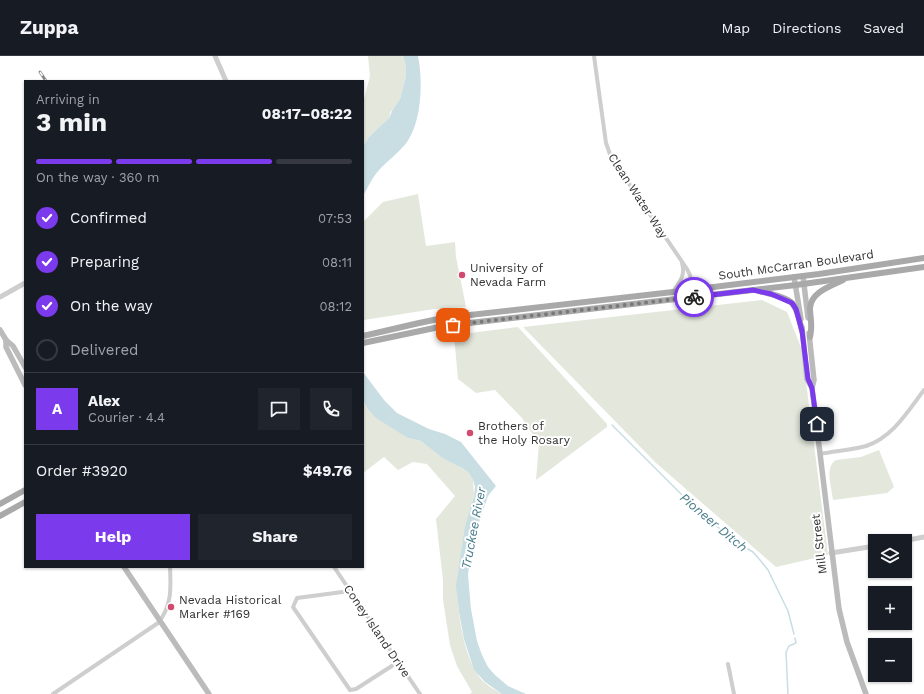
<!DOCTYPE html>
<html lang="en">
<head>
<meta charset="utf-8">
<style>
  body { margin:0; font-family:"Work Sans",sans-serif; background:#20242c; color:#f1f3f6; height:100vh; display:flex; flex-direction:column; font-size:15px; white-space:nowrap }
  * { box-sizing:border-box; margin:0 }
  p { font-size:13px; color:#9ea1a6 }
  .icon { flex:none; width:22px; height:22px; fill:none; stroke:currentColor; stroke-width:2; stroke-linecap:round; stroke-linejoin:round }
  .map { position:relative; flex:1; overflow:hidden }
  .side { position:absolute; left:24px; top:24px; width:340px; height:488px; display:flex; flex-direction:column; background:#171b24; border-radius:0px; box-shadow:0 1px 3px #0004 }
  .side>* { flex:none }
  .tools { position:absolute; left:868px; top:478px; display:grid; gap:8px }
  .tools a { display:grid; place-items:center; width:44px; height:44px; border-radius:0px; background:#171b24; box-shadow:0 1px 3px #0004; font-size:20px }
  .pin { position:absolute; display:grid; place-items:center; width:34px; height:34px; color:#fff; margin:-17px; border-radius:8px; box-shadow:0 2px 6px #0006 }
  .courier { position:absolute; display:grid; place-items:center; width:40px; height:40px; margin:-20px; border:3px solid #7c3aed; border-radius:50%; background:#fff; color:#222; box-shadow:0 1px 5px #0007 }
  .summary em { font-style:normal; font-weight:700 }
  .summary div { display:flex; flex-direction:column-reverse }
  .summary { display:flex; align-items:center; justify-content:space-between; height:68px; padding:0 12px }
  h1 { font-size:26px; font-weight:700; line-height:30px }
  .bar { display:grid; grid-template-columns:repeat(4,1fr); gap:6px 4px; align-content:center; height:48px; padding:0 12px }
  .bar i { height:5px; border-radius:3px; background:#363941 }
  .bar .active { background:#7c3aed }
  .bar p { grid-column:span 4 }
  .line { display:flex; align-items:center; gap:10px; padding:0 12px; border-top:1px solid #363941 }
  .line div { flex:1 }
  .round { display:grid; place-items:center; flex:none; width:42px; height:42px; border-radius:0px; background:#20242c }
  ol { padding:0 12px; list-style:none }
  li { display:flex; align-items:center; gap:12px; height:44px }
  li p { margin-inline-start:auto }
  li .icon { padding:4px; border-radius:50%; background:#7c3aed; color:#fff; stroke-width:4 }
  li:last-child { color:#9ea1a6 }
  li i { width:22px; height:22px; border:2px solid #363941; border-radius:50% }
  .cta { display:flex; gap:8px; margin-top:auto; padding:8px 12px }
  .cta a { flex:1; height:46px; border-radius:0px; background:#7c3aed; color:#fff; font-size:16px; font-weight:700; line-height:46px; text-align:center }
  .cta a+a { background:#20242c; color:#f1f3f6 }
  header { display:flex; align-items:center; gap:24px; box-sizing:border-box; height:56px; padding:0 20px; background:#171b24; border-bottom:1px solid #363941 }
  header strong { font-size:19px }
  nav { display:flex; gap:22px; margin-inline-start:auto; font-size:14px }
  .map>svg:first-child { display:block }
</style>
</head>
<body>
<header>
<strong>Zuppa</strong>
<nav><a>Map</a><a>Directions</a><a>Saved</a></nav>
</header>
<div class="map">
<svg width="924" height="638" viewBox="0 0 924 638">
  <rect width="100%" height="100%" fill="#fff"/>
  <!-- green -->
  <g fill="#e3e7dc">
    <path d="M368,0H403L406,10V20L400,43L390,57L389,62L369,81L363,90V47L370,20Z"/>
    <path d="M418,138L426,190L455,186L456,201L466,251L434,253L364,264H363V169L364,165L383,146Z"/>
    <path d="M762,244L787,256L802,294L828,499L776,511L656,407L523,271Z"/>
    <path d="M518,271L607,368V371L536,424L539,388L522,362L495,334L476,337L458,323L454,279Z"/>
    <path d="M363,345L367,352L408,382L421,385L441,401L451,405L469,417L473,424L474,438L458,516C455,543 462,596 478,619C483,627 493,633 502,638H470L472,636L457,610L450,589L443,544V524L436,463L455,440L427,408L413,406L398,414L384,401L363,417Z"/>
    <path d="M879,394L894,431L887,437L833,444C832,432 824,411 836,404L861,401Z"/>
  </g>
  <!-- water -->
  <g fill="#c8dee3">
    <path d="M403,0H418C423,24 422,65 407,86C399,97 388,104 379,114C372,122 368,131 363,140V90L369,81L389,62L393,53L400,43L406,20V10Z"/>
    <path d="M363,316L384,344L397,357L429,373L445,378L461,386L496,430L488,440L472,487L468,519L471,553L477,585L482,599L488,611L495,619L508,630L526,638H502L485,626L474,614L464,583L459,556L456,529L465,471L474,440L475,431L473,424L469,417L462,412L441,401L421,385L408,382L376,362L367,352L363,344Z"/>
  </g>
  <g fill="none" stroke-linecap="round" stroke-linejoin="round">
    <!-- stream -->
    <g stroke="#c8dee3" stroke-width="1.5">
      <path d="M612,369L687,444L735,486L753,496L760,504L768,514L788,555L794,578"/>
      <path d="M788,638L786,596L789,590L796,587L795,582"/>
    </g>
    <!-- minor -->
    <g stroke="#cecece" stroke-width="4">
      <path d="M594,0L606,87L611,101L687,213L690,219L693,234"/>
      <path d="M673,236C679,227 686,219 682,207"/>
      <path d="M820,398C835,395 851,394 866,390C893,381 908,355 924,334"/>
      <path d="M334,511L420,638"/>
      <path d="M350,535L297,542L293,551L350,634L356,633L398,606"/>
      <path d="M728,608L734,638"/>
      <path d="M53,638L158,567C172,550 171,532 170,511"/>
    </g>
    <!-- tertiary -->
    <g stroke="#cecece" stroke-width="5">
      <path d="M215,0L226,25"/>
      <path d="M0,241L25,227"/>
      <path d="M903,485L924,481"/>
      <path d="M831,497L875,490"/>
    </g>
    <!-- secondary -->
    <g stroke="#bbb" stroke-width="5.5">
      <path d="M803,220L808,262"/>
      <path d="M794,221L801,263"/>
      <path d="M802,271L807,323L812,332"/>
      <path d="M0,274L6,284L13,290L25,311"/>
      <path d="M809,277L814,324L812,332L839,553L847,586L866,638"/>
      <path d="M6,284V291L25,329"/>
      <path d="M124,511L209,638"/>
    </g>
    <!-- primary -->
    <g stroke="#a9a9a9" stroke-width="6">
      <path d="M759,235C767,237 786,241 792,247C798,254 800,266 802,275"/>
      <path d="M363,280L419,267L443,262L673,236L819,218L924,202"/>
      <path d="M810,281C813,268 810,263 810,252C811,236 831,230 843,224"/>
      <path d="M363,287L444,270L796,229L924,211"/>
      <path d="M0,448L25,434"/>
      <path d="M0,460L25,446"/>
    </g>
    <!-- rail casing -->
    <g stroke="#868686" stroke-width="3">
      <path id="rail" d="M40,16L46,25"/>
    </g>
    <!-- rail -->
    <use href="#rail" stroke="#fff" stroke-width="1.5" stroke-dasharray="4.5" stroke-linecap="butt"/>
  </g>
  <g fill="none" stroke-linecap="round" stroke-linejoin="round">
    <!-- done -->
    <path stroke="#797979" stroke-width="4" stroke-dasharray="0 7.2" d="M453,269L694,241"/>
    <!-- route -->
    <path stroke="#7c3aed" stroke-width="5" d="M694,241L753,234L771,238L792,247L796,253L802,275L808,323L812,332L817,368"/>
  </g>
  <!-- markers -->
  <g fill="#d14b6e" stroke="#fff" stroke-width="1.5">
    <circle cx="462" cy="219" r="4"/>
    <circle cx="470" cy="377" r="4"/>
    <circle cx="171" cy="551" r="4"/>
  </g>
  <g text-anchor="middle" stroke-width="4" stroke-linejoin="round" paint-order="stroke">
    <!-- street labels -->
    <g font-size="12" fill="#313131" stroke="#fff">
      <text transform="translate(638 140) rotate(57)" y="4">Clean Water Way</text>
      <text transform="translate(796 209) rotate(-8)" y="4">South McCarran Boulevard</text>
      <text transform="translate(819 488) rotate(-97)" y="4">Mill Street</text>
      <text transform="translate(377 575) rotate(56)" y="4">Coney Island Drive</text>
    </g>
    <!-- poi labels -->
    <g font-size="12" fill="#313131" stroke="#fff" text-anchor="start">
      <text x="470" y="216">University of<tspan x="470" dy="14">Nevada Farm</tspan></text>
      <text x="478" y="374">Brothers of<tspan x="478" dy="14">the Holy Rosary</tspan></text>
      <text x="179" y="548">Nevada Historical<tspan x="179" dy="14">Marker #169</tspan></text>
    </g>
    <!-- water labels -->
    <g font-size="13" font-style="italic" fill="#487d8b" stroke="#fff">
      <text transform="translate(714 466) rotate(40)" y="5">Pioneer Ditch</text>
      <text transform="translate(473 472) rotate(-79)" y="5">Truckee River</text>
    </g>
  </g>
</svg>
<div class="tools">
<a><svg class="icon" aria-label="layers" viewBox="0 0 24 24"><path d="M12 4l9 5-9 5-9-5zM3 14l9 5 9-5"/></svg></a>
<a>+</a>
<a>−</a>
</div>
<div class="pin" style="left:453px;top:269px;background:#ea580c"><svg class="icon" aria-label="bag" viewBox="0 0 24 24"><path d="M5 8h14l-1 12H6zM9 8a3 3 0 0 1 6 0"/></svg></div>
<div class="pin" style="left:817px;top:368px;background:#1f2937"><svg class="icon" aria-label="home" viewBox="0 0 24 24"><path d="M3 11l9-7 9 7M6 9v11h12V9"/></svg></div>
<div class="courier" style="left:694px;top:241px"><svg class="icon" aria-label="bike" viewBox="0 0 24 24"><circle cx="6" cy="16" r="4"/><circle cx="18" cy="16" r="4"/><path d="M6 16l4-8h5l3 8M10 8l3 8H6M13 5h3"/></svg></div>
<section class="side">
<div class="summary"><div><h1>3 min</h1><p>Arriving in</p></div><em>08:17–08:22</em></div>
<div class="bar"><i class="active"></i><i class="active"></i><i class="active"></i><i></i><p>On the way · 360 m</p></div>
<ol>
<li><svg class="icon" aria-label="check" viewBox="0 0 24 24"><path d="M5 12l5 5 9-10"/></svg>Confirmed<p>07:53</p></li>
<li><svg class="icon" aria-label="check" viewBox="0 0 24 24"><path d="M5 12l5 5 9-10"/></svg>Preparing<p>08:11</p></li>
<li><svg class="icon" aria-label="check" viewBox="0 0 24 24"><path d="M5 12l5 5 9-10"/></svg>On the way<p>08:12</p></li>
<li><i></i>Delivered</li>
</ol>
<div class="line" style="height:72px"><b class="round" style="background:#7c3aed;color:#fff">A</b><div><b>Alex</b><p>Courier · 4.4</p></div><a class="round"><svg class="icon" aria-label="chat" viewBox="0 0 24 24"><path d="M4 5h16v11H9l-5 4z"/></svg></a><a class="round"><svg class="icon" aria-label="phone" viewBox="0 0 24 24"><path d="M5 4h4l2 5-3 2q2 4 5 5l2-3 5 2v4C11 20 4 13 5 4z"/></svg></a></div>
<div class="line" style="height:52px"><div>Order #3920</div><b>$49.76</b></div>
<div class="cta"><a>Help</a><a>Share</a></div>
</section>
</div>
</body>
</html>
